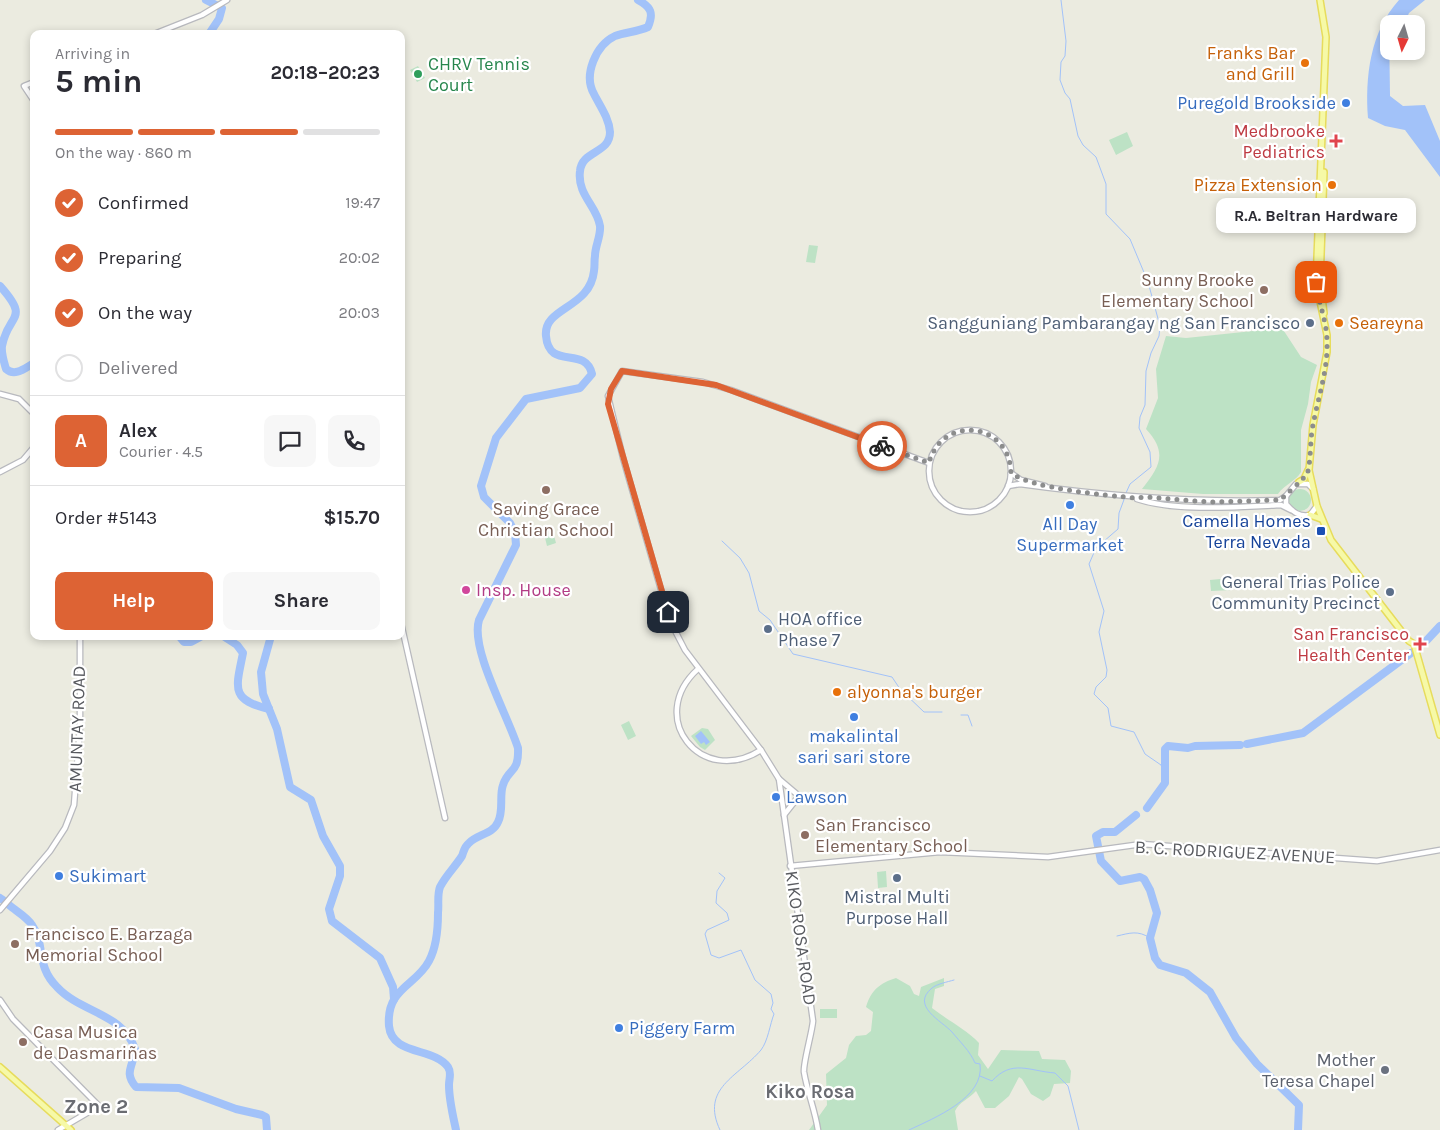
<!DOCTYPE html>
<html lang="en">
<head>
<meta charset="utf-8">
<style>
  body { margin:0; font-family:Karla,sans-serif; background:#f7f7f7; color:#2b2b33; height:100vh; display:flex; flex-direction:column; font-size:19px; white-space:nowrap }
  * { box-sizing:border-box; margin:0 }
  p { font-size:16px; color:#7c7c81 }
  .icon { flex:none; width:28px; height:28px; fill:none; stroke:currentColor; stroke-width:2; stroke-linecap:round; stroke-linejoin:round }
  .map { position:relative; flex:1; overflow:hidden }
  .details { position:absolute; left:30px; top:30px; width:375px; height:610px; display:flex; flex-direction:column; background:#fff; border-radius:10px; box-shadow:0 2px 8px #0003 }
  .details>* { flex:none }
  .needle { width:32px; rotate:185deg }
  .buttons { position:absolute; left:1380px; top:15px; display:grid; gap:10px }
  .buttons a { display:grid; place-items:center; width:45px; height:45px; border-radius:10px; background:#fff; box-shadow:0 2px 8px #0003; font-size:25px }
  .pin { position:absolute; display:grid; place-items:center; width:42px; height:42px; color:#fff; margin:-21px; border-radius:10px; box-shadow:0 2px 8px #0006 }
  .courier { position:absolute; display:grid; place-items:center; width:50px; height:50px; margin:-25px; border:4px solid #dd6334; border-radius:50%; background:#fff; color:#222; box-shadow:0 1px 6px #0007 }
  .bubble { position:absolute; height:35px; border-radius:10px; background:#fff; box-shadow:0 2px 8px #0003; font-size:16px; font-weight:700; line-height:35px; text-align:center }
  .headline em { font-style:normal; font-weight:700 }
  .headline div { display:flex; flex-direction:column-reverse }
  .headline { display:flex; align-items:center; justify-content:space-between; height:85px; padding:0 25px }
  h1 { font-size:32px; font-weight:700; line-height:38px }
  .bar { display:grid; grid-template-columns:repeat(4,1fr); gap:8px 5px; align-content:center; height:60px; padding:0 25px }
  .bar i { height:6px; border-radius:4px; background:#e1e1e2 }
  .bar .current { background:#dd6334 }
  .bar p { grid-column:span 4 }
  .line { display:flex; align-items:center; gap:12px; padding:0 25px; border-top:1px solid #e1e1e2 }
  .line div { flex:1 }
  .round { display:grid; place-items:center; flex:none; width:52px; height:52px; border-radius:10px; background:#f7f7f7 }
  ol { padding:0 25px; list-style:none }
  li { display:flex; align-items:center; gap:15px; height:55px }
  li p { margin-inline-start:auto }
  li .icon { padding:5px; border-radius:50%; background:#dd6334; color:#fff; stroke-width:4 }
  li:last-child { color:#7c7c81 }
  li i { width:28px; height:28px; border:2px solid #e1e1e2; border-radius:50% }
  .cta { display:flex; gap:10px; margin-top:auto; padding:10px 25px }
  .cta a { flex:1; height:58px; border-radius:10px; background:#dd6334; color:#fff; font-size:20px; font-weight:700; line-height:58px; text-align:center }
  .cta a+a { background:#f7f7f7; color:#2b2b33 }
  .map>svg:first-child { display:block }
</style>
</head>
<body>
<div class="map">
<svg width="1440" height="1130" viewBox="0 0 1440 1130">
  <rect width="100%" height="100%" fill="#ebebe0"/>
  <!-- green -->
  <g fill="#bde2c5">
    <path d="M418,66L425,78L417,82L410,70Z"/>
    <path d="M1127,132L1133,146L1116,155L1109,140Z"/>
    <path d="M809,245L818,246L815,263L806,262Z"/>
    <path d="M1282,328L1301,357L1317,365L1311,382L1308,404L1301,430V472C1296,481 1284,485 1278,494H1203L1142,489C1160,466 1168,453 1146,429L1158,398L1156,369L1166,336L1186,338Z"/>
    <circle cx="1300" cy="500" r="11"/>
    <path d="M552,528L556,543L547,546L543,530Z"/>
    <path d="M1231,578L1232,590L1211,591L1210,580Z"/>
    <path d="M629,721L636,736L628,740L621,725Z"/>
    <path d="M702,728L708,729L715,740L705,750L700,747L691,736Z"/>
    <path d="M886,871L887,887L878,888L877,872Z"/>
    <path d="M896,978L910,986L914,994L919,996L921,987L944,978V986L935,989L932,1008C947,1020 966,1029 979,1043L978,1055L988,1069L1001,1050L1039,1051L1042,1059L1065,1060L1071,1071L1070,1083L1054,1084L1050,1096L1043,1101L1031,1094L1022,1079L1019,1077L1009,1096L995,1108H985L976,1091C969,1099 959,1102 955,1111L958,1130H809L827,1105L826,1074L846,1058L849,1045L856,1036L866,1035L871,1031L873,1012L866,1007C871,990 880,983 896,978Z"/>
    <rect x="820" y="1009" width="17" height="9"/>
  </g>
  <!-- water -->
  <g fill="#a2c2f9">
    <path d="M1399,0H1425L1409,13L1404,24H1389L1390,96L1403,106L1425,105L1440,141V177L1405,130L1385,126L1368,118C1365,77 1370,32 1399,0Z"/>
    <path d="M701,731L710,742L706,745L704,742L701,744L695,736Z"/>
  </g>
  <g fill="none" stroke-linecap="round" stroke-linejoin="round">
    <!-- stream -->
    <g stroke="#a2c2f9" stroke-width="1">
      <path d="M1061,0L1066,41L1065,56L1061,62L1060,80L1065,93L1070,99L1078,136L1083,145L1096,157L1106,184V214L1130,239L1148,282L1160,326L1159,336L1151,353L1146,371L1145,405L1140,417L1139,428L1150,452L1151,467L1130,484L1126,493"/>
      <path d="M1125,497L1119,513L1118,529L1096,548L1089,564L1104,611L1099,632L1107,670L1106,677L1096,687L1094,694L1108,708L1111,726L1134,732L1145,754L1161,765L1165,773"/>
      <path d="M722,541L740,558L749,573L759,611L770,620L793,654L892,677L900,689L924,712H942"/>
      <path d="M961,715H968L972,726"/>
      <path d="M719,873L725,878L717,891L716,903L727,913L729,920L707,930L705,934L711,955L719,958L741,950L755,980L771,994L773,1003L771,1009L774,1014C770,1024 768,1041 761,1050C738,1077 700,1088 720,1130"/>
      <path d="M1117,936C1130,933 1138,930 1150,938"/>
      <path d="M980,1076L992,1081C1012,1059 1029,1071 1055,1073L1068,1086L1079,1130"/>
      <path d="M909,1130C934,1118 985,1098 980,1064L975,1063C970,1051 960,1042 952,1032C942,1021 910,1006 932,988C937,984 947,982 954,980"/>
    </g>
    <!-- river -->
    <g stroke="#a2c2f9" stroke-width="8">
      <path d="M206,0L222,8L219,19L209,34"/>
      <path d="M0,286C31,321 8,313 2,346C1,353 4,362 6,369C15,377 25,368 34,363"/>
      <path d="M179,636L184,642H191L202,636"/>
      <path d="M223,636L237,645L243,653C236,688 230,700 269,709"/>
      <path d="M271,636L261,672L263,694L277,729L290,787L311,800L323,836L340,866V876L329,909L332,921L380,958L393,987L394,999"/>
      <path d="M1427,640L1440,626"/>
      <path d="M1247,744L1303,733L1411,653"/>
      <path d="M1147,808L1165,783V749L1168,746L1188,748L1195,746L1240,745"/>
      <path d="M1136,815L1115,832H1103L1096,836L1101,861L1120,881L1140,877L1144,879L1150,890L1157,913L1150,938L1155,958L1160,965L1186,973L1210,992L1236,1038L1257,1064L1299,1105L1298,1130"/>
      <path d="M0,898L3,900"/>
      <path d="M9,905C16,911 27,917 32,925C46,945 35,965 57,987C81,1013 123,1013 135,1049C134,1066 123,1072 136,1087L179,1088L236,1109L262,1115L266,1117L267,1130"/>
      <path d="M456,1130C453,1116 449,1100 449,1085C449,1078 452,1073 448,1067C434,1047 392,1056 389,1026C386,988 416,986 429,961C436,948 438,928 438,913C439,905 437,895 440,887C446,875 455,867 462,856C464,851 464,847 469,843C478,834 493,834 498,822C504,810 499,796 503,785C509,767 519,774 518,748C508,716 470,649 479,620L516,545L515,533L510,523L484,497L481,486L496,438L526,399L580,388L592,374C585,345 549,371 546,336C543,307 590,309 594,271C595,266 594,261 595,256C595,246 601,236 600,226C597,206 577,195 580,171C582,150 610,154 610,132C609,118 600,106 594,94C583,75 596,45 615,36C626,32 637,32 648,27C654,13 651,7 638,0"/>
    </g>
    <!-- minor casing -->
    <g stroke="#b8b9be" stroke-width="7">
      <g id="minor">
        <path d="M154,34L202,15L227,0"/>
        <path d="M34,82L24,86L34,101"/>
        <path d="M0,394L19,399L34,414"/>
        <circle cx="970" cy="471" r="41"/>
        <path d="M0,472L23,460L34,447"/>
        <path d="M1011,473L1021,480L1045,486"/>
        <path d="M1008,486L1020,484C1107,496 1192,503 1280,500L1286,496"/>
        <path d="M1313,489L1308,484H1296L1286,496V504C1293,512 1299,517 1310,515L1317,506"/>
        <path d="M1137,499C1176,512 1239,507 1281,505L1291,510"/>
        <path d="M401,623L445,818"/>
        <path d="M698,669C645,717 701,788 761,750"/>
        <path d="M779,779L799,796L784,815"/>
        <path d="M790,866L940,852L1048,857L1142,844L1377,861L1440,850"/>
        <path d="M0,910L50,851L65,828L74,805L80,728V636"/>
        <path d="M0,1000L13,1019L99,1106L58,1130"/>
        <path d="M818,1130C815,1110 807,1091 804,1072C803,1063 812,1033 813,1021L779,779L761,750L685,650L670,621L623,458L608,396L622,371L703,382L731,390L929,463"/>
      </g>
    </g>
    <!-- major casing -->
    <g stroke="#e7dc5c" stroke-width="8">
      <g id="major">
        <path d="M1320,0L1326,37L1316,282L1327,335V352L1313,425L1309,470L1317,506L1331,540L1409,641L1414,644L1440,735"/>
        <path d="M1324,172L1320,282L1324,313"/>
        <path d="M1299,482L1304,479L1308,470"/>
        <path d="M1310,515L1321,519"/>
        <path d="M0,1067L71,1130"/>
      </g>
    </g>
    <!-- minor -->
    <use href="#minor" stroke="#fff" stroke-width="4.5"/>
    <!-- major -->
    <use href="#major" stroke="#f6f9a7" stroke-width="5"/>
  </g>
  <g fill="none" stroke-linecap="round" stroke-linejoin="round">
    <!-- done -->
    <path stroke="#8c8d8d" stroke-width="5" stroke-dasharray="0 9" d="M882,446L929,463C942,414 1010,422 1011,473C1033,489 1105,495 1135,498L1146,497L1209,502L1280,500C1283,498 1305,477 1307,474C1311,465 1310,437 1313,425C1318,398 1328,370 1327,342C1327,321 1318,302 1316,282"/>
    <!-- route -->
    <path stroke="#dd6334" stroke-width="6" d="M668,612L608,404L611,389L622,371L716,385L882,446"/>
  </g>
  <!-- markers -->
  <g fill="#e8710a" stroke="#fff" stroke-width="2">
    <circle cx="1305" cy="63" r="5"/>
    <circle cx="1332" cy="185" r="5"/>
    <circle cx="1339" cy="323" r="5"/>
    <circle cx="837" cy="692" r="5"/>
  </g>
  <circle fill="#2e9e5b" stroke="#fff" stroke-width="2" cx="418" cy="74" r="5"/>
  <g fill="#3f7fe0" stroke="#fff" stroke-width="2">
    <circle cx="1346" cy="103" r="5"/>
    <circle cx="1070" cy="505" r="5"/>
    <circle cx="854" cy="717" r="5"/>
    <circle cx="776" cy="797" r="5"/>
    <circle cx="59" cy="876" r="5"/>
    <circle cx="619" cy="1028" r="5"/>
  </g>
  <g fill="#e0444e" stroke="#fff" stroke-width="2">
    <path d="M1333.5 133.5h5v5h5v5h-5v5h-5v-5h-5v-5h5z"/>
    <path d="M1417.5 636.5h5v5h5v5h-5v5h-5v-5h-5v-5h5z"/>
  </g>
  <g fill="#8d6e63" stroke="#fff" stroke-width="2">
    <circle cx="1264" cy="290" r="5"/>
    <circle cx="546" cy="490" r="5"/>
    <circle cx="805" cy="835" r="5"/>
    <circle cx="15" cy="944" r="5"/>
    <circle cx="23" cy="1042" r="5"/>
  </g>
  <g fill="#5c6f8a" stroke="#fff" stroke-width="2">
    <circle cx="1310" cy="323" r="5"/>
    <circle cx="1390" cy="592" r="5"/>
    <circle cx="768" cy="629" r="5"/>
    <circle cx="897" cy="878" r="5"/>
  </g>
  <rect fill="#1a4fb4" stroke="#fff" stroke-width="2" x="1316" y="526" width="10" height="10" rx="2.5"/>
  <circle fill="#d1479c" stroke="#fff" stroke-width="2" cx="466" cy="590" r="5"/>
  <circle fill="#6b7280" stroke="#fff" stroke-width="2" cx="1385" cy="1070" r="5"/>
  <g text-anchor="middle" stroke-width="4.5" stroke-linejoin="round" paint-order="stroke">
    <!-- food labels -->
    <g font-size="18" fill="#c56008" stroke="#fff" text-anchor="end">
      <text x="1295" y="59">Franks Bar<tspan x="1295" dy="21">and Grill</tspan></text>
      <text x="1322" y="191">Pizza Extension</text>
      <text x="1349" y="329" text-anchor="start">Seareyna</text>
      <text x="847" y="698" text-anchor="start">alyonna's burger</text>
    </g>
    <!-- leisure labels -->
    <g font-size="18" fill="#27864d" stroke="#fff" text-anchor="start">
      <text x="428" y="70">CHRV Tennis<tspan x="428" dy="21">Court</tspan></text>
    </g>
    <!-- shop labels -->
    <g font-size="18" fill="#366cbe" stroke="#fff" text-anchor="start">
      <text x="1336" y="109" text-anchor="end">Puregold Brookside</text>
      <text x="1070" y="530" text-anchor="middle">All Day<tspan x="1070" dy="21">Supermarket</tspan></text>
      <text x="854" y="742" text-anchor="middle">makalintal<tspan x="854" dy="21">sari sari store</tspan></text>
      <text x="786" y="803">Lawson</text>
      <text x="69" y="882">Sukimart</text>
      <text x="629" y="1034">Piggery Farm</text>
    </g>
    <!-- health labels -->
    <g font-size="18" fill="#be3a42" stroke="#fff" text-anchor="end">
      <text x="1325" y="137">Medbrooke<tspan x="1325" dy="21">Pediatrics</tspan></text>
      <text x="1409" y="640">San Francisco<tspan x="1409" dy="21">Health Center</tspan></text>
    </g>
    <!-- education labels -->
    <g font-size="18" fill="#785e54" stroke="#fff" text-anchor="start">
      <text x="1254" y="286" text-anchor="end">Sunny Brooke<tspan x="1254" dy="21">Elementary School</tspan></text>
      <text x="546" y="515" text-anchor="middle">Saving Grace<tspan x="546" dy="21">Christian School</tspan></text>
      <text x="815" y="831">San Francisco<tspan x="815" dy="21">Elementary School</tspan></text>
      <text x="25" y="940">Francisco E. Barzaga<tspan x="25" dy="21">Memorial School</tspan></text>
      <text x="33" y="1038">Casa Musica<tspan x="33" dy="21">de Dasmariñas</tspan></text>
    </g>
    <!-- service labels -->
    <g font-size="18" fill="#4e5e75" stroke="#fff" text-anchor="end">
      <text x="1300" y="329">Sangguniang Pambarangay ng San Francisco</text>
      <text x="1380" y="588">General Trias Police<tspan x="1380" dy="21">Community Precinct</tspan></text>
      <text x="778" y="625" text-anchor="start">HOA office<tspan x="778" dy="21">Phase 7</tspan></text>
      <text x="897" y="903" text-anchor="middle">Mistral Multi<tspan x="897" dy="21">Purpose Hall</tspan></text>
    </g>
    <!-- transit labels -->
    <g font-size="18" fill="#164399" stroke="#fff" text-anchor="end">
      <text x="1311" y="527">Camella Homes<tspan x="1311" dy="21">Terra Nevada</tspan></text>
    </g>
    <!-- hotel labels -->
    <g font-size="18" fill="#b23c85" stroke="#fff" text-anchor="start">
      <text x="476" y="596">Insp. House</text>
    </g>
    <!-- street labels -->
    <g font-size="18" fill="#595b60" stroke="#fff">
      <text transform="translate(77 729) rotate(-88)" y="6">AMUNTAY ROAD</text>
      <text transform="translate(1235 852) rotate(3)" y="6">B. C. RODRIGUEZ AVENUE</text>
      <text transform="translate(801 938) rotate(82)" y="6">KIKO ROSA ROAD</text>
    </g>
    <!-- worship labels -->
    <g font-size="18" fill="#5b616d" stroke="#fff" text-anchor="end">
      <text x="1375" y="1066">Mother<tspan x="1375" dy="21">Teresa Chapel</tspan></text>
    </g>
    <!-- neighbourhood labels -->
    <g font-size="19" font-weight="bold" fill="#6a6c72" stroke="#fff">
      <text x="810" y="1098">Kiko Rosa</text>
    </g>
    <!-- quarter labels -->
    <g font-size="20" font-weight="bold" fill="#6a6c72" stroke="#fff">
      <text x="96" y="1113">Zone 2</text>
    </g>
  </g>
</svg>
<div class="buttons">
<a><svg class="needle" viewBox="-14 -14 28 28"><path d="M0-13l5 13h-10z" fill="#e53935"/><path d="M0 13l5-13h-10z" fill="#7c7c81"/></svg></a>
</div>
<div class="pin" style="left:1316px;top:282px;background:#ea580c"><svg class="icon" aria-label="bag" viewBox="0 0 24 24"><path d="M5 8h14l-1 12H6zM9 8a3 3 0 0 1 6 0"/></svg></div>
<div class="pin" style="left:668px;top:612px;background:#1f2937"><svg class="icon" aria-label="home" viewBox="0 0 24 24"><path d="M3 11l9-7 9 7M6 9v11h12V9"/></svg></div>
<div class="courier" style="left:882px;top:446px"><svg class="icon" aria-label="bike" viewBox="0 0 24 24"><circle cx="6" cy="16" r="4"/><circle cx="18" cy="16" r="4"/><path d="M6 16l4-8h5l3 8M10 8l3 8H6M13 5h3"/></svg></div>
<div class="bubble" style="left:1216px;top:198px;width:200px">R.A. Beltran Hardware</div>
<section class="details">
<div class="headline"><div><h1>5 min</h1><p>Arriving in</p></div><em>20:18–20:23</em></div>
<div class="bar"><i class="current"></i><i class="current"></i><i class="current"></i><i></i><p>On the way · 860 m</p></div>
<ol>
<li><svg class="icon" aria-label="check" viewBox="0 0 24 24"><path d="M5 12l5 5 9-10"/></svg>Confirmed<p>19:47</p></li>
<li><svg class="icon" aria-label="check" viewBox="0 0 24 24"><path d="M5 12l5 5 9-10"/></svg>Preparing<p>20:02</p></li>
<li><svg class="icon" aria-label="check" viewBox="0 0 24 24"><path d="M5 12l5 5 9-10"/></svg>On the way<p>20:03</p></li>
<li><i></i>Delivered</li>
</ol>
<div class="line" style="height:90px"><b class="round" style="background:#dd6334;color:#fff">A</b><div><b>Alex</b><p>Courier · 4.5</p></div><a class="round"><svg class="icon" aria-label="chat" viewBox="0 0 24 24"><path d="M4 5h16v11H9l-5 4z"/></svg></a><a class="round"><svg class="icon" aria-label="phone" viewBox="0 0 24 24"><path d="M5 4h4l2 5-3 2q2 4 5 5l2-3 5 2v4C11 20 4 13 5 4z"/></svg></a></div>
<div class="line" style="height:65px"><div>Order #5143</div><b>$15.70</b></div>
<div class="cta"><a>Help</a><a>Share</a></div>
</section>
</div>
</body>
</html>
